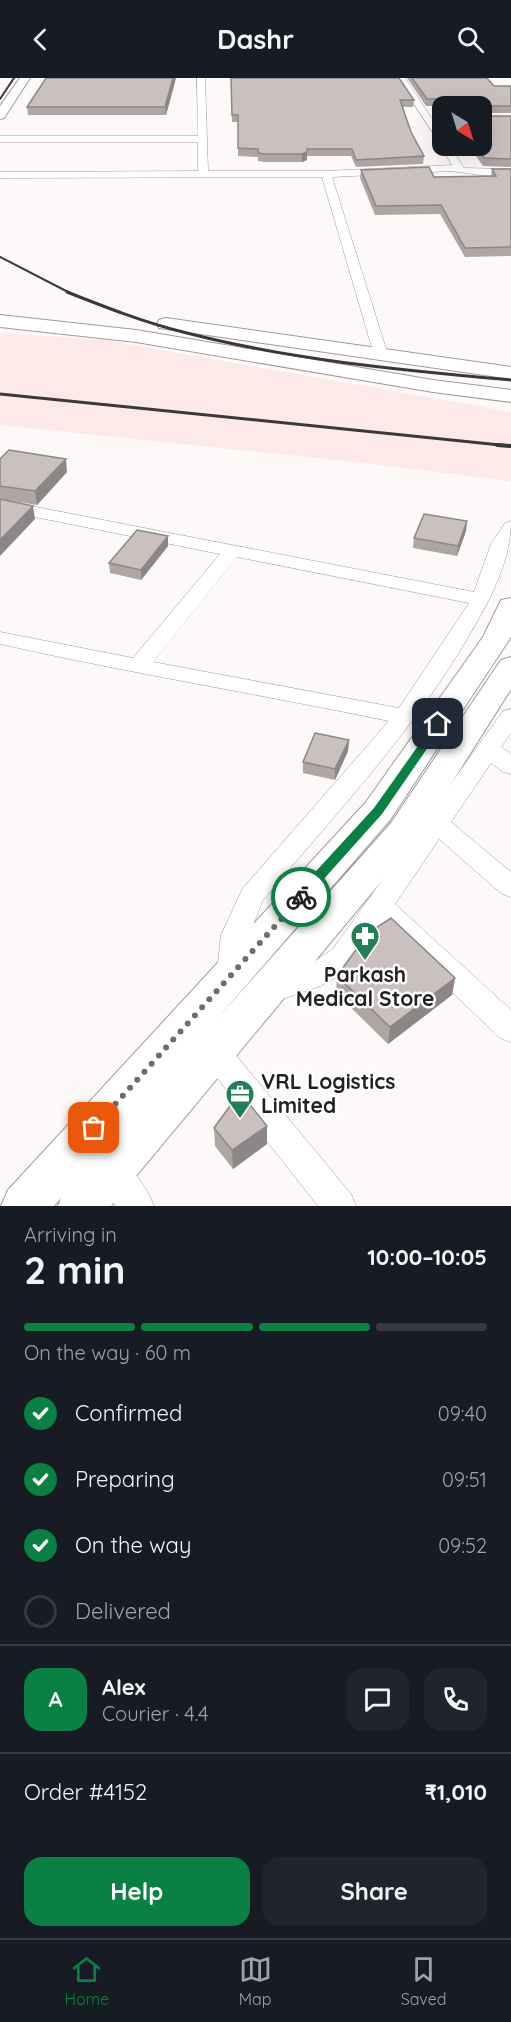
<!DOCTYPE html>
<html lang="en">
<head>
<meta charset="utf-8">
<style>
  body { margin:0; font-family:Quicksand,sans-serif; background:#20242c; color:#f1f3f6; height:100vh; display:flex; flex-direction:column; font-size:22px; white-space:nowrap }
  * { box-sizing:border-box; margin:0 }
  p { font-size:20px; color:#9ea1a6 }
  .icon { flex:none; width:33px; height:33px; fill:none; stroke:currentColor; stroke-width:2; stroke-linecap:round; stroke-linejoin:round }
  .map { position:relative; height:1128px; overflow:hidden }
  .panel { display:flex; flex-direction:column; background:#171b24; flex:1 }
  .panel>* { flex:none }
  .needle { width:39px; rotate:142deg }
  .buttons { position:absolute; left:432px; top:18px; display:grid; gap:12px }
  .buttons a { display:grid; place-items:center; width:60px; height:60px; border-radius:12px; background:#171b24; box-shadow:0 6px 24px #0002; font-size:30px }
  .pin { position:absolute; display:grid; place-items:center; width:51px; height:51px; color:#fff; margin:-26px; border-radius:12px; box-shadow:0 3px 9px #0006 }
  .courier { position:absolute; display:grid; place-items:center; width:60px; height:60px; margin:-30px; border:4px solid #0b8043; border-radius:50%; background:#fff; color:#222; box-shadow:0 2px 8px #0007 }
  .summary em { font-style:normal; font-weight:700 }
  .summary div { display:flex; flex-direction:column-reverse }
  .summary { display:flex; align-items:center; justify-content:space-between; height:102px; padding:0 24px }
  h1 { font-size:39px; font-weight:700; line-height:45px }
  .bar { display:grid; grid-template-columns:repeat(4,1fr); gap:9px 6px; align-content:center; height:72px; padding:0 24px }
  .bar i { height:8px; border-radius:4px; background:#363941 }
  .bar .active { background:#0b8043 }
  .bar p { grid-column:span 4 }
  .line { display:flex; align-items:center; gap:15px; padding:0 24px; border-top:2px solid #363941 }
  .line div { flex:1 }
  .round { display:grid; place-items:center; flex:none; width:63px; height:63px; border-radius:18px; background:#20242c }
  ol { padding:0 24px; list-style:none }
  li { display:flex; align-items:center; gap:18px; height:66px }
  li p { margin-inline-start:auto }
  li .icon { padding:6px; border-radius:50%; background:#0b8043; color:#fff; stroke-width:4 }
  li:last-child { color:#9ea1a6 }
  li i { width:33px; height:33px; border:3px solid #363941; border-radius:50% }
  .primary-button { display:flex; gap:12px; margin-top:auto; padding:12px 24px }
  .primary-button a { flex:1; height:69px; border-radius:18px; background:#0b8043; color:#fff; font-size:24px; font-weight:700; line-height:69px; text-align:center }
  .primary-button a+a { background:#20242c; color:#f1f3f6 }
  header { display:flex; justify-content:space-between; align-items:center; height:78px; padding:0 24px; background:#171b24; font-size:27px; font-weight:700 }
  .tabs { display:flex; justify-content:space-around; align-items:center; height:84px; border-top:2px solid #363941; background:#171b24; font-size:16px; color:#9ea1a6 }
  .tabs a { display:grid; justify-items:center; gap:3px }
  .tabs .active { color:#0b8043 }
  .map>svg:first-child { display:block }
</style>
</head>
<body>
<header><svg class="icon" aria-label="back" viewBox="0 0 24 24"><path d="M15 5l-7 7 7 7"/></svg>Dashr<svg class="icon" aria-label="search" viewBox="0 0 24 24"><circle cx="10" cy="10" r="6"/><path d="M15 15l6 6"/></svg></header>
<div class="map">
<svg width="511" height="1128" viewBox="0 0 511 1128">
  <rect width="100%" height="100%" fill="#fef9f9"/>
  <!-- built -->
  <path fill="#fdeae8" d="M0,255L106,262L511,334V403L346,383L0,347Z"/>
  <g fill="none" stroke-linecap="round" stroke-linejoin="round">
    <!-- street casing -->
    <g stroke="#a39a99" stroke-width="1">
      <g id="street">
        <path d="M197,0H205L208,93H326L452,87L441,68L442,66L450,68L464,90L511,91V97H480L451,93L332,99L388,277L386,280H376L374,277L322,99L0,100V94L198,93V64H0V58H198Z"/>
        <path d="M397,0H405L442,56V65L439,64Z"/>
        <path d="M0,422L474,514L491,466L505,445L511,443C511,485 488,525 467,561C411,656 334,738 263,822L249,857L245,893L241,901L231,905L221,901L217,893L221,857L243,810L389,643C259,616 129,595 0,566V554L133,580L220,476L0,432ZM237,479L469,525L399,630L153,584Z"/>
        <path d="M511,631V655L501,669L511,676V696L503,694L491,685L451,744L511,794V819L502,816L439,761L395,826L511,932V964L500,960L381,846L353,887L337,899L320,908L271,925L261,922L256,913L261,904L309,887L333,871L503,633Z"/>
        <path d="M214,960L225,964L351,1116L356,1128H318L203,982L199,973L203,964Z"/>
        <path d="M108,1073C128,1081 146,1108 154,1128H116L96,1100L91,1089L96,1078Z"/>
      </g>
    </g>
    <!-- secondary casing -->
    <g stroke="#a39a99" stroke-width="2">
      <g id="secondary">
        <path d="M20,0H30L4,40L0,41V28Z"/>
        <path d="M0,237L136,252L433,302L511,312V324L433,314L136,264L0,249Z"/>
        <path d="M166,240L511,289V301L159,250L157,246L159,242Z"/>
        <path d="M511,520V559L390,742L215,943L391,745L501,582L511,579V611L415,763L111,1128H58L61,1120L54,1128H1L8,1112L366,724L483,559L501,522Z"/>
      </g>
    </g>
    <!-- street -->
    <use href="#street" fill="#fff" fill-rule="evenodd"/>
    <!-- secondary -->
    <use href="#secondary" fill="#fff" fill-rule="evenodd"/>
    <!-- rail-far2 -->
    <g stroke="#3c3838" stroke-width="2">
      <path d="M0,21L14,0"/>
      <path d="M0,179L70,215"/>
    </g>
    <!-- rail-far1 -->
    <g stroke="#3c3838" stroke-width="3">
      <path d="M67,214C105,229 143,244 183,254C290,282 401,292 511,302"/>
      <path d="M0,316L511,368"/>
    </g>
    <!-- rail -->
    <path stroke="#3c3838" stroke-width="4" d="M497,367L511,368"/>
  </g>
  <!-- wall -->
  <g fill="#aea5a4">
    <path d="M46,0H176L166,37H28L27,29Z"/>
    <path d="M231,0L414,22L413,29H403L411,54L424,78L423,86L356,89L351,78H307V82L302,84H265L258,83V79L238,78V44H232Z"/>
    <path d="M407,0H487L494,8H511V35H482L483,38H511V89L483,88L469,68H482V28H426Z"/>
    <path d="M492,91H511V178L465,179L440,136L375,137L360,100L361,92L434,99L491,98Z"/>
    <path d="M0,381L67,394L37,427L0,421Z"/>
    <path d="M467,443L466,453L457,478L413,470L414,460Z"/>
    <path d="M168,458V468L141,502L110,495L109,485Z"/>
    <path d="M349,662L348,673L335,702L303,695V684Z"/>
    <path d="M337,898L455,900L452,917L388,966L336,915Z"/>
    <path d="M214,1050L267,1066L233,1091L215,1068Z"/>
  </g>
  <!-- shaded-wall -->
  <g fill="#8d8686">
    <path d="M173,0H176L166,37L165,29Z"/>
    <path d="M307,74V82L302,84V76Z"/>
    <path d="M66,381L67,394L37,427L35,413Z"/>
    <path d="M33,428L35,441L0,478V462Z"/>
    <path d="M467,443L466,453L457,478L458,468Z"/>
    <path d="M168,458V468L141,502V492Z"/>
    <path d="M349,662L348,673L335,702V691Z"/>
    <path d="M455,900L452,917L388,966L390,949Z"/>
    <path d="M267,1048V1066L233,1091L232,1072Z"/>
  </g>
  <!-- building -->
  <g fill="#cac0bf" stroke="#8d8686" stroke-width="1.5">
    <path d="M46,0H173L165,29H27Z"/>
    <path d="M231,0H399L414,22H400L411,54L424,78L356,82L352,71H307V74L302,76H265L258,75V71L238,70V37H232Z"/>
    <path d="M412,0H487L494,8H511V28H483L482,29L448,28L443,21H427Z"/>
    <path d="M482,34L483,38H511V81L484,80L475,68H482Z"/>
    <path d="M429,89L434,99L496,98L492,91H511V169L465,170L441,127L376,128L361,92Z"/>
    <path d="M9,372L66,381L35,413L0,408V381Z"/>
    <path d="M0,421L33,428L0,462Z"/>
    <path d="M424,436L467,443L458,468L414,460Z"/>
    <path d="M137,452L168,458L141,492L109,485Z"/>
    <path d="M315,655L349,662L335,691L303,684Z"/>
    <path d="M391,840L455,900L390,949L337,898L368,855Z"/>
    <path d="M240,1014L267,1048L232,1072L214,1050Z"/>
  </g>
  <!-- route -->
  <path fill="#0b8043" d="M438,643L444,646L382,736L305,822H296L295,819L296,815L374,730L435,644Z"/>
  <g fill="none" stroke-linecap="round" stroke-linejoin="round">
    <!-- done -->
    <path stroke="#706c6c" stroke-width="6" stroke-dasharray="0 10.8" d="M94,1050L301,819"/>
  </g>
  <!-- icons -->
  <defs>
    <g id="pharmacy-pin" transform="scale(1.5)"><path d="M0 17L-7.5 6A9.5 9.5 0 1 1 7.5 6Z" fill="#228057" stroke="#fff"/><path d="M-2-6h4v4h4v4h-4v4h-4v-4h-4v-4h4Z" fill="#fff"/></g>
    <g id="office-pin" transform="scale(1.5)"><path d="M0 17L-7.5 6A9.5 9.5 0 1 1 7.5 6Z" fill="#228057" stroke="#fff"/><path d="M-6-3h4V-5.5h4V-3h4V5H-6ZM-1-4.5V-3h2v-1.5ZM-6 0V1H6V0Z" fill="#fff"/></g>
  </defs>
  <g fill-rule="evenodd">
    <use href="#pharmacy-pin" x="365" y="858"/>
    <use href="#office-pin" x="240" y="1016"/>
  </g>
  <g text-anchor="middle" stroke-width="5" stroke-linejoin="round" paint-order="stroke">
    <!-- near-poi labels -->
    <g font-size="21" font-weight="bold" fill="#242020" stroke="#fff">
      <text x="365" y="904">Parkash<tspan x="365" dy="24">Medical Store</tspan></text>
      <text x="261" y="1011" text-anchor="start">VRL Logistics<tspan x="261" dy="24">Limited</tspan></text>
    </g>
  </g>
</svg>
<div class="buttons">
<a><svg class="needle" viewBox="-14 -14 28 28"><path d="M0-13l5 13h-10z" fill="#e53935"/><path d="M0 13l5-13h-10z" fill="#9ea1a6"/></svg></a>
</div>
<div class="pin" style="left:94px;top:1050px;background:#ea580c"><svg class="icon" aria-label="bag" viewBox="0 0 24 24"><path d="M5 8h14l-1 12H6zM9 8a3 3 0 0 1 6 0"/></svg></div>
<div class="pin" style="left:438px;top:646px;background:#1f2937"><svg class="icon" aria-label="home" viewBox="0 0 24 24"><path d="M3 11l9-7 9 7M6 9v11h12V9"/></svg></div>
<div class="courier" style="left:301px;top:819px"><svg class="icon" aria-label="bike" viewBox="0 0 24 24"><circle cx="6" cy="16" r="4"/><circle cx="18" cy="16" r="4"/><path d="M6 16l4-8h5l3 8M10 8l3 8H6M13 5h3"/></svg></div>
</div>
<section class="panel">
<div class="summary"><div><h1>2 min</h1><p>Arriving in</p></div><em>10:00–10:05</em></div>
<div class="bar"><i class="active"></i><i class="active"></i><i class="active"></i><i></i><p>On the way · 60 m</p></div>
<ol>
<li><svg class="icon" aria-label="check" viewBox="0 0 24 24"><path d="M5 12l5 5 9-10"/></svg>Confirmed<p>09:40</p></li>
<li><svg class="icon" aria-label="check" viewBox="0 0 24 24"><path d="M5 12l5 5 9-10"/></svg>Preparing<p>09:51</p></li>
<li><svg class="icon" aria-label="check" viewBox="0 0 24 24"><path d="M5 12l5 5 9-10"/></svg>On the way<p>09:52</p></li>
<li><i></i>Delivered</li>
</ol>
<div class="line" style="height:108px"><b class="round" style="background:#0b8043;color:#fff">A</b><div><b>Alex</b><p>Courier · 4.4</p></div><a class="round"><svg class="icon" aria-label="chat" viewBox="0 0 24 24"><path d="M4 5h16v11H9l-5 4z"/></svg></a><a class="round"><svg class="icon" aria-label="phone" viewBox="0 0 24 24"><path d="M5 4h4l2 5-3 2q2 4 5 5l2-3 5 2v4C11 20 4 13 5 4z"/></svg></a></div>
<div class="line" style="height:78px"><div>Order #4152</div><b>₹1,010</b></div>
<div class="primary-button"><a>Help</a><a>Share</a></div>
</section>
<nav class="tabs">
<a class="active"><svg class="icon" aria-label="home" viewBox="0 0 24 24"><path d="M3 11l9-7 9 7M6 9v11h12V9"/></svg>Home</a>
<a><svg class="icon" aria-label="map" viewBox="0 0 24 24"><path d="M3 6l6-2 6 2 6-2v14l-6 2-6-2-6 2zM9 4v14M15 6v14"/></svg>Map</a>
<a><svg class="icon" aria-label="saved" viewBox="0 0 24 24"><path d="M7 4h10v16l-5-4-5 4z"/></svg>Saved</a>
</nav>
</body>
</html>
